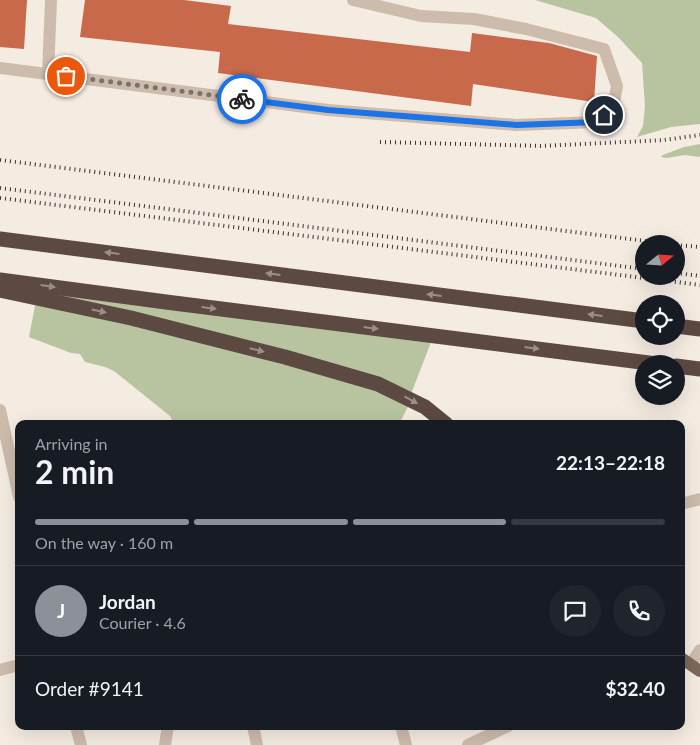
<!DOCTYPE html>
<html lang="en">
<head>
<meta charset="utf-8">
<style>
  body { margin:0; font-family:Lato,sans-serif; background:#20242c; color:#f1f3f6; height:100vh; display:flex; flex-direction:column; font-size:19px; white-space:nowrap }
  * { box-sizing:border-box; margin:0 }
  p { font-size:16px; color:#9ea1a6 }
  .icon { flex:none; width:28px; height:28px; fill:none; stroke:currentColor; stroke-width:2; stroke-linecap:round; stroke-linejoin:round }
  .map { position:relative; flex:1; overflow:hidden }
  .panel { position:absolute; left:15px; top:420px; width:670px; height:310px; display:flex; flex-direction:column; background:#171b24; border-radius:10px; box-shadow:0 5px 20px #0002 }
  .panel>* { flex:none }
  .needle { width:32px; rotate:72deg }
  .tools { position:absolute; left:635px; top:235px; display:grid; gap:10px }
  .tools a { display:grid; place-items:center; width:50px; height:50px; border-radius:50%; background:#171b24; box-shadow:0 5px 20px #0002; font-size:25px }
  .pin { position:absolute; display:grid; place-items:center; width:42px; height:42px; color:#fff; margin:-21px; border:2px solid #fff; border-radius:50%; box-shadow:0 1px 5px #0007 }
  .courier { position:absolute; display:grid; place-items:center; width:50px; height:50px; margin:-25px; border:4px solid #1a73e8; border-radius:50%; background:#fff; color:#222; box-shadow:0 1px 6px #0007 }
  .overview em { font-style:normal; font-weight:700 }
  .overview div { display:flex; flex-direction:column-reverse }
  .overview { display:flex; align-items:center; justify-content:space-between; height:85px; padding:0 20px }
  h1 { font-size:32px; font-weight:700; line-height:38px }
  .bar { display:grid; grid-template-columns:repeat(4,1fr); gap:8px 5px; align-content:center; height:60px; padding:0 20px }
  .bar i { height:6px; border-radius:4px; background:#363941 }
  .bar .on { background:#8c9099 }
  .bar p { grid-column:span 4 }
  .line { display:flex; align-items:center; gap:12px; padding:0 20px; border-top:1px solid #363941 }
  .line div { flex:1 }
  .round { display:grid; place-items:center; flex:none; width:52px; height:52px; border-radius:26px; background:#20242c }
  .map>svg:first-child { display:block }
</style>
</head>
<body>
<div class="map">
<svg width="700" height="745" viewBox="0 0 700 745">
  <rect width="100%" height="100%" fill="#f4ebe1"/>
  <!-- green -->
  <g fill="#b8c4a0">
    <path d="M535,0H700V124L671,127L637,137L643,126L645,106L642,63L618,37L596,18Z"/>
    <path d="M700,144V157L685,155L666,158L661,157L663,155L684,147Z"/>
    <path d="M32,290L433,337L411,394L412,399L399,424H174L170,416L114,371L105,367L85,362L80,354L71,353L29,337L37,296Z"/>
  </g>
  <!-- building -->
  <g fill="#c8694b">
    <path d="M0,0H27L24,49L0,47Z"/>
    <path d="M85,0H184L231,6L228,24L470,52L472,33L549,43L597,56L594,102L473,84L471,106L218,73L220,52L80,37Z"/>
  </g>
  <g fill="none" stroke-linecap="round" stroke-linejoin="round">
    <!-- minor -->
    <g stroke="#cdbbac" stroke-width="12">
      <path d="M0,68L328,110L517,125L596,122L613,108L617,86L604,49L526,29L474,19L421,16L353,0"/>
      <path d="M48,74L51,0"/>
      <path d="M0,410L19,497"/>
      <path d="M681,504L700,499"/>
      <path d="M691,664L700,650"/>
      <path d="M0,670L19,665"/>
      <path d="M76,726L81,745"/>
      <path d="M253,726L257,745"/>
      <path d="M401,726L406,745"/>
      <path d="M165,745L168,726"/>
      <path d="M468,745L508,726"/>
    </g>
    <!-- major -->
    <path stroke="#7d675c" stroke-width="12" d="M681,658L700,671"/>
    <!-- highway -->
    <g stroke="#5c4a42" stroke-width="15">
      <path d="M0,239L644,321"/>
      <path d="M0,280L166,302L657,364"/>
      <path d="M0,290L131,318L285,357L378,384L425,407L446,424"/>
      <path d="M676,326L700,329"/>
      <path d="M676,366L700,369"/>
    </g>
    <!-- rail -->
    <g stroke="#3b302b" stroke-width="4" stroke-dasharray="1 4" stroke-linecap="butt">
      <path d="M380,142L542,146L664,140L700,135"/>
      <path d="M0,160L670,244"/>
      <path d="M0,188L644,269"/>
      <path d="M0,198L700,285"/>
      <path d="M676,245L700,247"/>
      <path d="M676,273L700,276"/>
    </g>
  </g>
  <!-- one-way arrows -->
  <defs><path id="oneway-solid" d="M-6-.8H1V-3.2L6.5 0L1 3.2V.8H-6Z" transform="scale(1.25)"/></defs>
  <g fill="#9c8e87">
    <use href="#oneway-solid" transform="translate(112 253) rotate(-173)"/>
    <use href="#oneway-solid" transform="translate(273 274) rotate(-173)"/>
    <use href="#oneway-solid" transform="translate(48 286) rotate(8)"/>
    <use href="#oneway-solid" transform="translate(434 295) rotate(-173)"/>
    <use href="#oneway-solid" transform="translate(209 308) rotate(7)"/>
    <use href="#oneway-solid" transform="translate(99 311) rotate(12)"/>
    <use href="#oneway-solid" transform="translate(595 315) rotate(-173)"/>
    <use href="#oneway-solid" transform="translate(371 328) rotate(7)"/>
    <use href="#oneway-solid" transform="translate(532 348) rotate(7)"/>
    <use href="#oneway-solid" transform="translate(257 350) rotate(14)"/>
    <use href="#oneway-solid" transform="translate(411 400) rotate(29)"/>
  </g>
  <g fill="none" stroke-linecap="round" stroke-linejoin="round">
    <!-- done -->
    <path stroke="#7c716b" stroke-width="5" stroke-dasharray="0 9" d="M66,76L242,99"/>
    <!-- route -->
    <path stroke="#1a73e8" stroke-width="6" d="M242,99L328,110L517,125L596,122L604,115"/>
  </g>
</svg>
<div class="tools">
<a><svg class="needle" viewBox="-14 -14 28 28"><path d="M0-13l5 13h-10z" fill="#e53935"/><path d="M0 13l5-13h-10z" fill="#9ea1a6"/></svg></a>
<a><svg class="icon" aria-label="locate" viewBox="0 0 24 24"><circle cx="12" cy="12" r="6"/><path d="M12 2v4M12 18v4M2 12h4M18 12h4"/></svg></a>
<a><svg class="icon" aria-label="layers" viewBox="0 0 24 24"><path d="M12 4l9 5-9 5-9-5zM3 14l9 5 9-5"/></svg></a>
</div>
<div class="pin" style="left:66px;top:76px;background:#ea580c"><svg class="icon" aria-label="bag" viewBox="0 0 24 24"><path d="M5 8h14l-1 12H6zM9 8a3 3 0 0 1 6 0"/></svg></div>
<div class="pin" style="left:604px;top:115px;background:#1f2937"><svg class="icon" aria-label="home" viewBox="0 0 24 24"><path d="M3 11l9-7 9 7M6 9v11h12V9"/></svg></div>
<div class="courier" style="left:242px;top:99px"><svg class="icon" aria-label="bike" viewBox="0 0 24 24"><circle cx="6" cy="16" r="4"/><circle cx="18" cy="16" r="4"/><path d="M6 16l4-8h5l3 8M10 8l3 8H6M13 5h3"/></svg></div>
<section class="panel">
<div class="overview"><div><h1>2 min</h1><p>Arriving in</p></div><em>22:13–22:18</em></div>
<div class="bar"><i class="on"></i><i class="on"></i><i class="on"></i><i></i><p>On the way · 160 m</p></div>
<div class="line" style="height:90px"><b class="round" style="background:#8c9099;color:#fff">J</b><div><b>Jordan</b><p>Courier · 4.6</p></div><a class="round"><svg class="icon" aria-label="chat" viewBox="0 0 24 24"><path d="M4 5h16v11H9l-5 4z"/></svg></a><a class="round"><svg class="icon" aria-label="phone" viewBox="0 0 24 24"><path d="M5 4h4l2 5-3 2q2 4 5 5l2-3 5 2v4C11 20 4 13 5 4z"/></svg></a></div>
<div class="line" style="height:65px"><div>Order #9141</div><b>$32.40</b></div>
</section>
</div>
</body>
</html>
